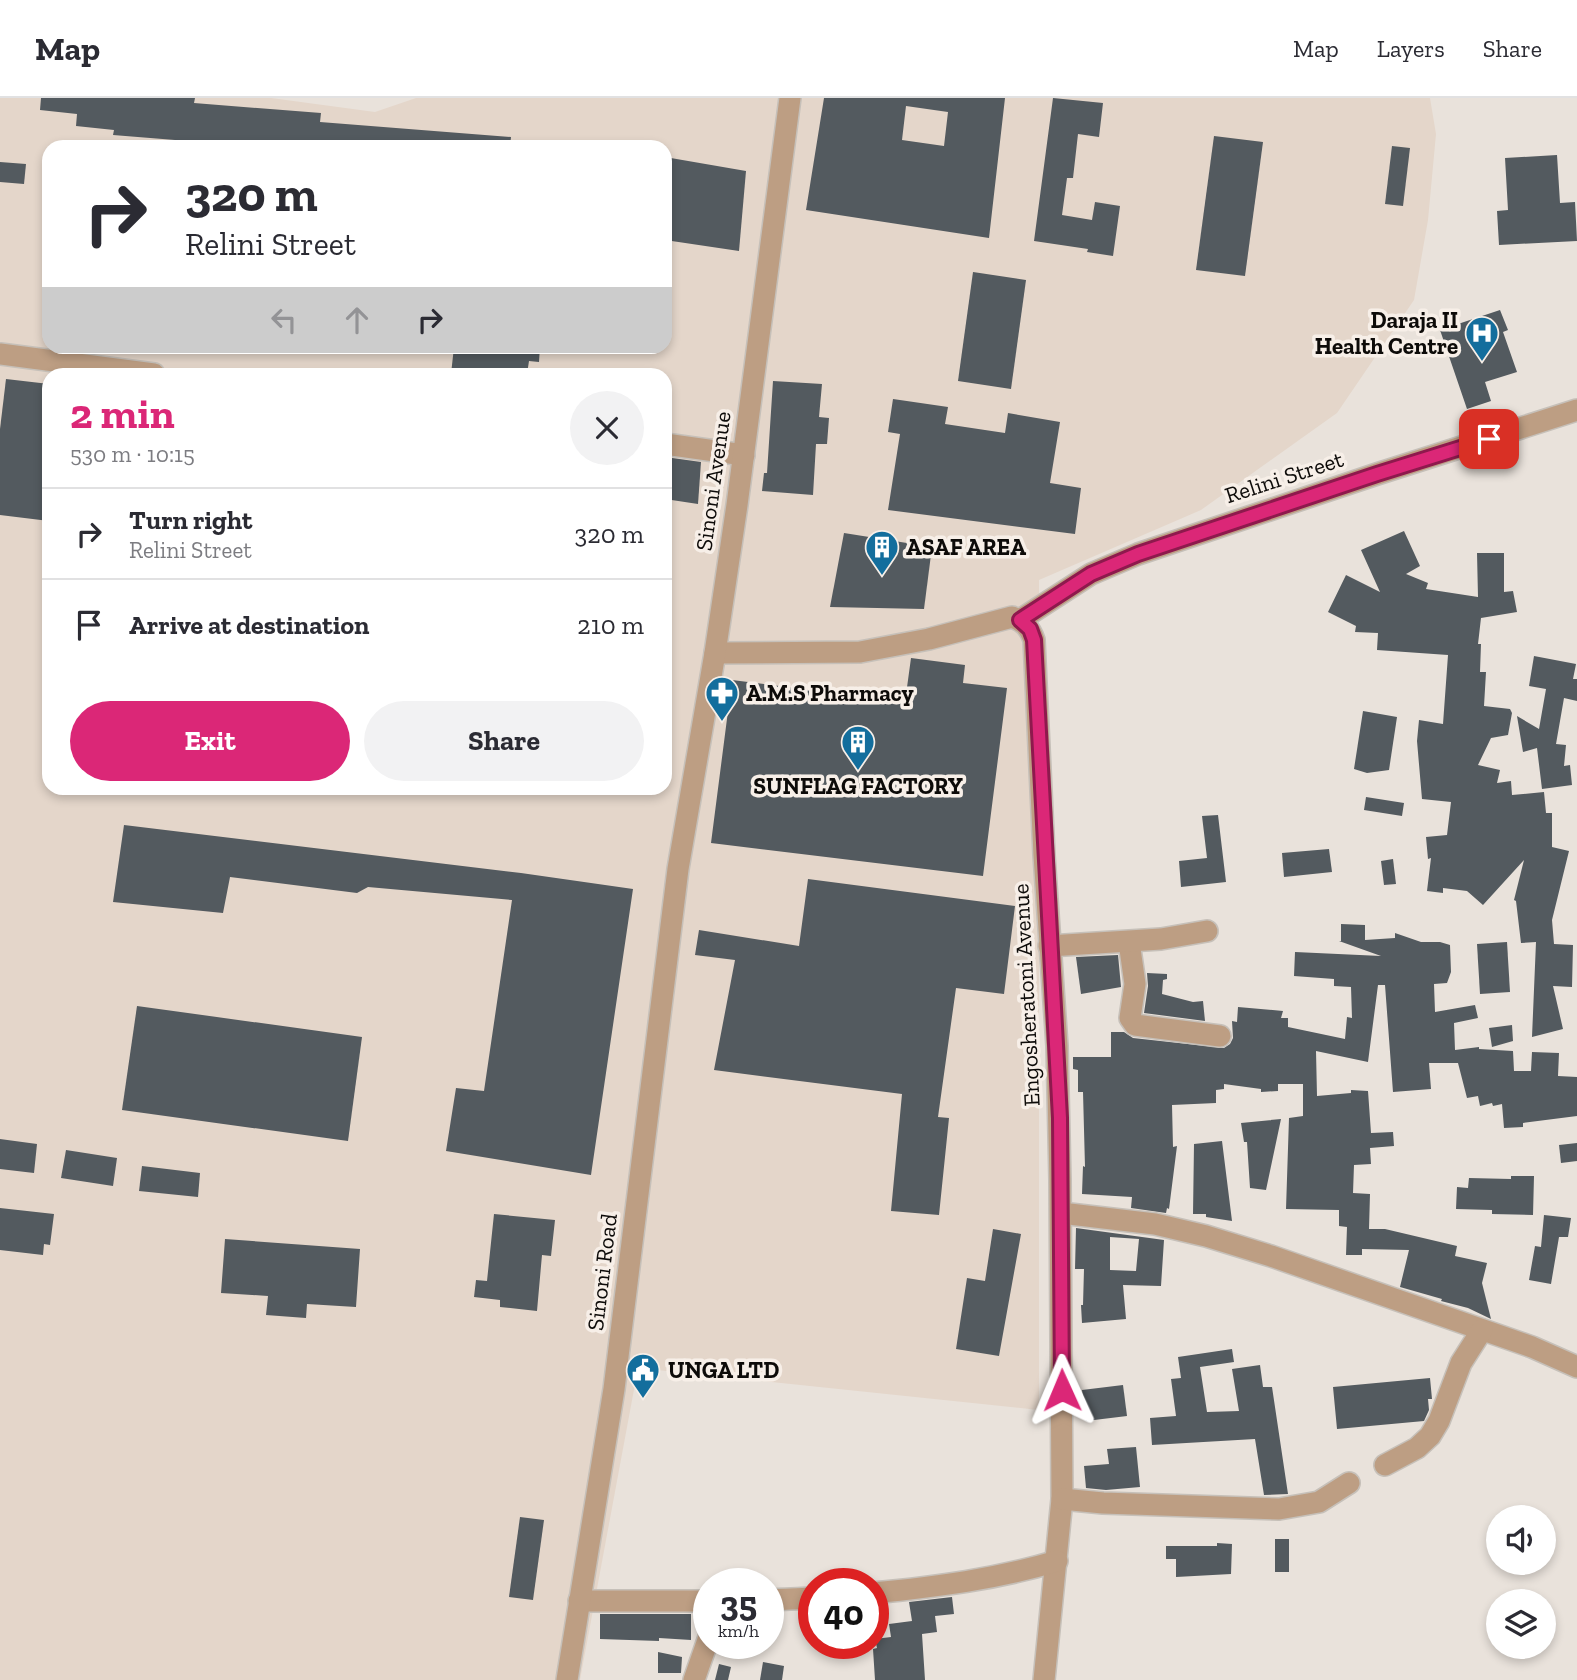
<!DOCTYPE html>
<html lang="en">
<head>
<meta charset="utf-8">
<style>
  :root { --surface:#fff; --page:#f2f2f3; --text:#2b2b33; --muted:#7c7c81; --line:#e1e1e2; --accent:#db2777 }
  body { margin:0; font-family:"Zilla Slab",serif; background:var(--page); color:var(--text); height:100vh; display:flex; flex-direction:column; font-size:26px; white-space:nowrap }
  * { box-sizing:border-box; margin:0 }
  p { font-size:23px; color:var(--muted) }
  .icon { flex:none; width:38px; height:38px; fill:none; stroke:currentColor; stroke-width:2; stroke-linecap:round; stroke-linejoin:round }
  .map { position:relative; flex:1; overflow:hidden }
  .panel { position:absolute; left:42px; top:270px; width:630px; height:427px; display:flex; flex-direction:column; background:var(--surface); border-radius:21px; box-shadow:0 4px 10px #0003 }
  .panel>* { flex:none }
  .guide { position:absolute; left:42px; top:42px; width:630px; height:214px; border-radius:21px; box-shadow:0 4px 10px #0003; background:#fff; color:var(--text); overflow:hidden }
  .buttons { position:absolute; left:1486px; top:1407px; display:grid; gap:14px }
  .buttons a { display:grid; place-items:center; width:70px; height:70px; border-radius:50%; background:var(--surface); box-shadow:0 4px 10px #0003; font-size:35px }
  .speed { position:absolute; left:693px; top:1470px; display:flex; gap:14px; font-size:35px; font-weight:700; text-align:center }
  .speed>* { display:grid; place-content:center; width:91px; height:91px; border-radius:50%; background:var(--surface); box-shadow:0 4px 10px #0003; line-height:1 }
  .speed small { font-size:18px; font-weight:400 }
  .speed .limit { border:10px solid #d22; background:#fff; color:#111 }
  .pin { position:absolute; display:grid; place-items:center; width:60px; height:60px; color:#fff; margin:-30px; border-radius:14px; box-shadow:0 4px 10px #0006 }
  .me { position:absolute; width:77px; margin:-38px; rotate:359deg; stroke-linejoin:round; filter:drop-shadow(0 0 5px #0008) }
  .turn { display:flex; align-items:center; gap:24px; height:147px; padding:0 28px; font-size:32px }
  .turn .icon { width:91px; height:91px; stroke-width:2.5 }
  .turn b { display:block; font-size:49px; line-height:60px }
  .lanes { display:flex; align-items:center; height:66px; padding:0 28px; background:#0003; justify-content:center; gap:35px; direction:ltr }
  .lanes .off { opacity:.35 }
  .round { display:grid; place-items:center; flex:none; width:74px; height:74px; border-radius:37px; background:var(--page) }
  .summary { display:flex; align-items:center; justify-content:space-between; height:119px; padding:0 28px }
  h1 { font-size:42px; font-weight:700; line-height:52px; color:var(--accent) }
  .primary-button { display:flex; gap:14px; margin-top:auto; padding:14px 28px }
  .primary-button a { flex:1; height:80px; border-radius:42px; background:var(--accent); color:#fff; font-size:28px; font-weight:700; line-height:80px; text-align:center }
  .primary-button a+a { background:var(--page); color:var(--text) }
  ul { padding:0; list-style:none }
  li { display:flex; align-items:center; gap:21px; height:91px; padding:0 28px; border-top:2px solid var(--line) }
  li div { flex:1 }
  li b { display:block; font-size:26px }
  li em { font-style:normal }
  header { display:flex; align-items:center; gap:42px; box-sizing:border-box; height:98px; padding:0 35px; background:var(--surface); border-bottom:2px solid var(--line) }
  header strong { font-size:33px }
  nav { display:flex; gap:38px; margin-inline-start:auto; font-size:24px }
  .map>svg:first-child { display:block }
  .built { fill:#e4d6ca; fill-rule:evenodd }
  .building { fill:#535a5f; fill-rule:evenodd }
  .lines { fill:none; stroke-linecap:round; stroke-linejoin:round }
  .minor-casing { stroke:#c6c0b9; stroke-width:24 }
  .minor { stroke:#bd9e83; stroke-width:21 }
  .route-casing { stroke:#8e194d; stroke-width:18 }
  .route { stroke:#db2777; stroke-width:12 }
  .labels { text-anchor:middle; stroke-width:7; stroke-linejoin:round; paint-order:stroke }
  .poi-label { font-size:23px; font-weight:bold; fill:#0d0b09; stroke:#f7efe8; text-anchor:start }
  .street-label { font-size:23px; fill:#0d0b09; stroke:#f7efe8 }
</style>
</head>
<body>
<header>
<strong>Map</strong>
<nav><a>Map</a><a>Layers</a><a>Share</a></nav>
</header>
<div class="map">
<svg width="1577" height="1582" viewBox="0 0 1577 1582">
  <rect width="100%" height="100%" fill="#e9e2db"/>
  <path class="built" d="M0,0H271L375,14L416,0H1430L1436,36L1428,122L1414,202L1337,315L1201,412L1039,482V1312L638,1270L580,1582H0ZM49,49H665V248H49ZM49,276H665V690H49Z"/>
  <g class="building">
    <path d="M41,0H195L194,5L321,15L320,24L511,39L510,49H237V47L113,37L114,32L76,28L77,16L40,12Z"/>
    <path d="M824,0H1005L989,140L806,112ZM906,8L948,14L944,48L902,42Z"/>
    <path d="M1053,0L1103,5L1099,39L1078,36L1073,80H1067L1062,117L1092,122L1095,104L1120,108L1113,158L1087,154L1088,151L1034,143Z"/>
    <path d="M1214,38L1263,44L1245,178L1196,172Z"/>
    <path d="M1392,48L1410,50L1403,108L1385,106Z"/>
    <path d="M1557,57L1560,105L1575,104L1577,143L1499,147L1497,113L1508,112L1505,60Z"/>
    <path d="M665,59L746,73L739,153L665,142Z"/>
    <path d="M0,64L26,66L24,86L0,84Z"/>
    <path d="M973,174L1026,182L1011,291L958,283Z"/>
    <path d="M1500,212L1508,232L1503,234L1517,274L1485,284L1491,303L1467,311L1440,232Z"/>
    <path d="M490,248H540L539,264L529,263L527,276H451L454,249L490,252Z"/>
    <path d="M6,281L49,286V423L0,417V331Z"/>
    <path d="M773,283L822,286L819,319L829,320L827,346H816L813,397L762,393L764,375H767Z"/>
    <path d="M893,301L948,309L945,326L1005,335L1008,315L1060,324L1050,385L1081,390L1075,436L888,412L900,336L888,334Z"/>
    <path d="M665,359L701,364L698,406L665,401Z"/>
    <path d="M1404,433L1420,468L1406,476L1428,485L1426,491L1478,499L1477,455H1504V494L1513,493L1517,514L1481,520L1478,546H1481L1480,574H1486L1484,608L1510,611L1512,615L1508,637L1491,640L1478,667L1500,672L1497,685L1511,683L1512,697L1544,694L1546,715H1552V749L1569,753L1552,822L1554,846L1573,847L1572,889L1553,888L1563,931L1532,939L1536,844L1521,845L1516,803L1514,802L1524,762L1483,807L1467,793L1443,790V795L1427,793L1431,760L1428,761L1426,739L1447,737L1451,704L1422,701L1417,643L1419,622L1443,626L1448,557L1377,552L1378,535L1355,534L1356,528L1328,514L1346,477L1380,494L1361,452Z"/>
    <path d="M844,435L932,449L924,511L830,509Z"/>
    <path d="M1534,558L1576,566L1573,581H1577V603L1564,600L1556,646L1566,647L1564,668L1570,667L1572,687L1542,691L1537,650L1523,654L1517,618L1539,631L1546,591L1529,588Z"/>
    <path d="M911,560L965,567L963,585L1007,590L983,778L711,745L732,582L905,604Z"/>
    <path d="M1363,613L1397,619L1389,672L1367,675L1354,671Z"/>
    <path d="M1366,699L1404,705L1402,718L1364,712Z"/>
    <path d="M1218,717L1226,784L1181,789L1179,763L1207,760L1202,718Z"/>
    <path d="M124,727L521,775L633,791L591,1077L446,1053L456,990L484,993L512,802L368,789L357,795L230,779L223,815L113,804Z"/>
    <path d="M1329,751L1332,774L1284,779L1282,755Z"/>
    <path d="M1393,761L1396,786L1384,787L1381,763Z"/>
    <path d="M808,781L1015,808L1004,896L956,890L938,1019L949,1020L939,1117L891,1113L902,996L714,972L735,862L695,857L699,832L799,848Z"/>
    <path d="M1341,826L1365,827V842L1395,840V835L1421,844H1440L1450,847L1451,874L1447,885L1434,886L1435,914L1475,907L1478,920L1454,925L1455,952L1479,949V951L1513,953L1514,973H1531L1532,954L1559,955L1558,978L1577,979V1018L1523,1025V1029L1504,1030L1502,1006L1493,1008L1492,1005L1480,1008L1478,998L1467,1000L1458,965H1429L1431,991L1393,994L1385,887H1378L1368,964L1316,953L1317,998L1351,995V992L1368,993L1371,1035L1393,1034L1394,1048L1370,1050L1371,1066L1354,1067L1353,1095L1370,1096L1369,1131H1385L1457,1148L1455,1158L1487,1165L1482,1185L1491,1221L1468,1210L1441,1203L1442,1201L1400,1189L1409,1152L1362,1151V1157H1346L1347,1129L1339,1128V1112L1286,1111L1289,1020L1303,1018V986H1278V993L1261,994V991L1224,986V991L1216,992V1005L1172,1007L1173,1049L1177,1048L1169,1111L1167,1110L1166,1115L1131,1110L1132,1099L1082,1096L1083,1068L1085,1069L1083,994H1078V972L1073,971V959H1111V934H1124L1133,940L1224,950L1230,946L1233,940L1232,923L1237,924L1238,909L1283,913L1281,920H1288V929L1345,941L1347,919L1352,920L1351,889L1334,888V881L1294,878L1295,854L1381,858L1339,843H1341Z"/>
    <path d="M1507,844L1510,894L1480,896L1477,846Z"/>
    <path d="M1118,857L1121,889L1081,896L1076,859Z"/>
    <path d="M1147,875L1167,876V881L1163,882L1162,896L1193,904L1203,903L1205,923L1144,915L1148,888Z"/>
    <path d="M137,908L362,939L348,1043L122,1012Z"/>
    <path d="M1512,927L1513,943L1492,949L1489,930Z"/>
    <path d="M1281,1021L1266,1092L1250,1090L1247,1044H1244L1241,1025Z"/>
    <path d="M0,1041L37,1046L34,1075L0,1071Z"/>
    <path d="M1222,1043L1232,1123L1206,1119V1116H1193L1194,1046Z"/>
    <path d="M1577,1045V1063L1561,1065L1559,1047Z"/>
    <path d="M66,1052L117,1060L113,1088L61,1080Z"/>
    <path d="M142,1068L200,1075L198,1099L139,1093Z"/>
    <path d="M1511,1078H1534L1533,1117L1492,1116V1112L1456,1111L1457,1089L1468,1090L1469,1080L1511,1081Z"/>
    <path d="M0,1110L54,1116L50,1147L44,1146L43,1157L0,1152Z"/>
    <path d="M494,1116L555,1122L551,1158L542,1157L537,1213L500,1209V1202L474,1199L476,1182L487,1183Z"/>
    <path d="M1544,1117L1571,1120L1568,1139H1559L1551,1186L1529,1182L1535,1148L1541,1149Z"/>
    <path d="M1076,1130L1164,1142L1161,1188L1123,1187L1126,1221L1082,1225L1081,1207H1083L1084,1171H1075ZM1110,1139L1139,1141L1136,1173L1110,1172Z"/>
    <path d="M993,1131L1021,1136L999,1258L956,1251L967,1180L985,1183Z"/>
    <path d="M225,1141L360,1151L356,1209L307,1206L306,1220L266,1217L268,1198L221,1195Z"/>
    <path d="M1232,1251L1234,1264L1200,1269L1207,1314L1239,1313L1232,1271L1260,1267L1263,1289H1272L1288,1396L1264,1397L1255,1341L1152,1347L1150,1320L1176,1318L1171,1281L1181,1280L1178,1259Z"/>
    <path d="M1430,1280L1432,1301H1428L1429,1312L1424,1323L1337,1331L1333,1289Z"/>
    <path d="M1123,1287L1127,1318L1086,1323L1082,1292Z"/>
    <path d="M1136,1349L1140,1389L1106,1392L1086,1390L1084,1368L1109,1366L1107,1351Z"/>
    <path d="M520,1419L544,1422L533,1502L509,1499Z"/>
    <rect x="1275" y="1441" width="14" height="33"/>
    <path d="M1217,1445L1232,1446L1231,1476L1176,1479V1461H1166V1448H1217Z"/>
    <path d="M952,1499L954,1516L935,1518L937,1534L922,1536L925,1582H875L873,1551L877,1550L875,1541L891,1539L889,1526L912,1523L909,1504Z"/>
    <path d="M600,1516H691V1542L659,1540V1543L600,1541Z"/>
    <path d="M658,1554L682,1559L681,1575H658Z"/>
    <path d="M763,1564L784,1568L782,1582H760Z"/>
    <path d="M719,1566L731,1569L728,1582H715Z"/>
  </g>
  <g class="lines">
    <defs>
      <g id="minor">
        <path d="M0,256L154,276"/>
        <path d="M665,346L744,357"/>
        <path d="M1020,522L1091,476L1138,456L1377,376L1577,312"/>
        <path d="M715,555L860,554L929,541L1012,519C1024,523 1030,530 1034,542L1044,757L1057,948L1060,1083L1062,1401L1044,1582"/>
        <path d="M1129,844L1135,886L1130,920L1135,927L1220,938"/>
        <path d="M1049,848L1161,841L1207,833"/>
        <path d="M1061,1115L1155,1126L1206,1138L1271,1158L1532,1249L1577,1269"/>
        <path d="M1385,1367L1417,1350L1430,1338L1439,1323L1461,1265L1482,1232"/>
        <path d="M1062,1401L1103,1405L1279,1411L1319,1404L1349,1385"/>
        <path d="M873,1495C936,1489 997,1481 1057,1463"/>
        <path d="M768,1502L814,1500"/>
        <path d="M579,1503H709"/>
        <path d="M567,1582L614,1291L678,771L715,555L737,407L790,0"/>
        <path d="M694,1582L709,1539"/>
      </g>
    </defs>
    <use href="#minor" class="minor-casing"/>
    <use href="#minor" class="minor"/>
  </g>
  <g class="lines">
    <defs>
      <path id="route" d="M1062,1292L1060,1020L1034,542L1030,531L1020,522L1091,476L1138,456L1377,376L1489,341"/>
    </defs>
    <use href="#route" class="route-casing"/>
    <use href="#route" class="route"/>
  </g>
  <defs>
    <symbol id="hospital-pin" viewBox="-11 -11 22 30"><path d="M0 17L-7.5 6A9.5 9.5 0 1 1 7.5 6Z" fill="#136e9d" stroke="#f7efe8"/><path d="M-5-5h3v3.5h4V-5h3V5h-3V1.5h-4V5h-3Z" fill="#fff"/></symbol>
    <symbol id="building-pin" viewBox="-11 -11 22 30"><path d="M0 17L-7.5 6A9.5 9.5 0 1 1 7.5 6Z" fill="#136e9d" stroke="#f7efe8"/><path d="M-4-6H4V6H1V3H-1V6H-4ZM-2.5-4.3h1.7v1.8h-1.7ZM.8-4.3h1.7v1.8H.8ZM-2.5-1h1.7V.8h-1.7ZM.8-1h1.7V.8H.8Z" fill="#fff"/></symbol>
    <symbol id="pharmacy-pin" viewBox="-11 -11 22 30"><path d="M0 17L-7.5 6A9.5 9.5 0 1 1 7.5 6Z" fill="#136e9d" stroke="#f7efe8"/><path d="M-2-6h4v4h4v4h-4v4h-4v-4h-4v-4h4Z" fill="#fff"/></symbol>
    <symbol id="civic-pin" viewBox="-11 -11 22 30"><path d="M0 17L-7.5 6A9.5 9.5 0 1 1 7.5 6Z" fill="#136e9d" stroke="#f7efe8"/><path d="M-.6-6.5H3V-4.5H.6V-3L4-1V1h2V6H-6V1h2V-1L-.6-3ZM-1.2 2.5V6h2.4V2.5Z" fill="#fff"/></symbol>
  </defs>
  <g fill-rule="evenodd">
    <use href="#hospital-pin" x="1463" y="216" width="38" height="52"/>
    <use href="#building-pin" x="863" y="430" width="38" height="52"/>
    <use href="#pharmacy-pin" x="703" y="576" width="38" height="52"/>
    <use href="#building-pin" x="839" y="625" width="38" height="52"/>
    <use href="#civic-pin" x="624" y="1253" width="38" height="52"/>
  </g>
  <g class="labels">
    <g class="poi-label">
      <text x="1458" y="230" text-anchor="end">Daraja II<tspan x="1458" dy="26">Health Centre</tspan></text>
      <text x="906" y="457">ASAF AREA</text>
      <text x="746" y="603">A.M.S Pharmacy</text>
      <text x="858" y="696" text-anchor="middle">SUNFLAG FACTORY</text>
      <text x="668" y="1280">UNGA LTD</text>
    </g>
    <g class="street-label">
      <text transform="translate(1284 379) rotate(-18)" y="8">Relini Street</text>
      <text transform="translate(713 383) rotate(-82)" y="8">Sinoni Avenue</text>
      <text transform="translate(1026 897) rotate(-93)" y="8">Engosheratoni Avenue</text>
      <text transform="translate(602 1174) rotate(-83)" y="8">Sinoni Road</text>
    </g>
  </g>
</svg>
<div class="buttons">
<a><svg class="icon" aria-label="sound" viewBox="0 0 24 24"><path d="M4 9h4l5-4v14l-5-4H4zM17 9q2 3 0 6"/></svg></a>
<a><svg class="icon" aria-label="layers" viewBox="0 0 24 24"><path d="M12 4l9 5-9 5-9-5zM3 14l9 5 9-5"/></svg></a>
</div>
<div class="speed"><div>35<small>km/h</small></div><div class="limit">40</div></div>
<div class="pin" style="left:1489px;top:341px;background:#d93025"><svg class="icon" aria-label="arrive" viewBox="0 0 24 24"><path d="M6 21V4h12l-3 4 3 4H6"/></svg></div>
<svg class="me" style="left:1062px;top:1292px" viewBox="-20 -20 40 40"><path d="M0-17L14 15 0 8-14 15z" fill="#db2777" stroke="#fff" stroke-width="4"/></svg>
<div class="guide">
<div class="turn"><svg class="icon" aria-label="right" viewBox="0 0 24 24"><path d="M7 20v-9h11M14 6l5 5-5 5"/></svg><div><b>320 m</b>Relini Street</div></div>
<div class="lanes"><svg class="icon off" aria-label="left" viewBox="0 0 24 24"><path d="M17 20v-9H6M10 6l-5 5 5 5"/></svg><svg class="icon off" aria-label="ahead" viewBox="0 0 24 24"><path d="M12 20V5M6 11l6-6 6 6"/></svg><svg class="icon" aria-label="right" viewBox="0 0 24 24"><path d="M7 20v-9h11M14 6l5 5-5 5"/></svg></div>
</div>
<section class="panel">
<div class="summary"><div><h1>2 min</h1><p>530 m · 10:15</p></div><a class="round"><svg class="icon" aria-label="close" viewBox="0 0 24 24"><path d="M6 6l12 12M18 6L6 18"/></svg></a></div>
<ul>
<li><svg class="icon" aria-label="right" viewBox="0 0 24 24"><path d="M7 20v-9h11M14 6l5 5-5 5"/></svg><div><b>Turn right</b><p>Relini Street</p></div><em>320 m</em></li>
<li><svg class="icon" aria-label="arrive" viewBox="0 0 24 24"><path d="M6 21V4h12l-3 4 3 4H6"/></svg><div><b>Arrive at destination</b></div><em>210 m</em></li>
</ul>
<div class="primary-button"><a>Exit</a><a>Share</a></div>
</section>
</div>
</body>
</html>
